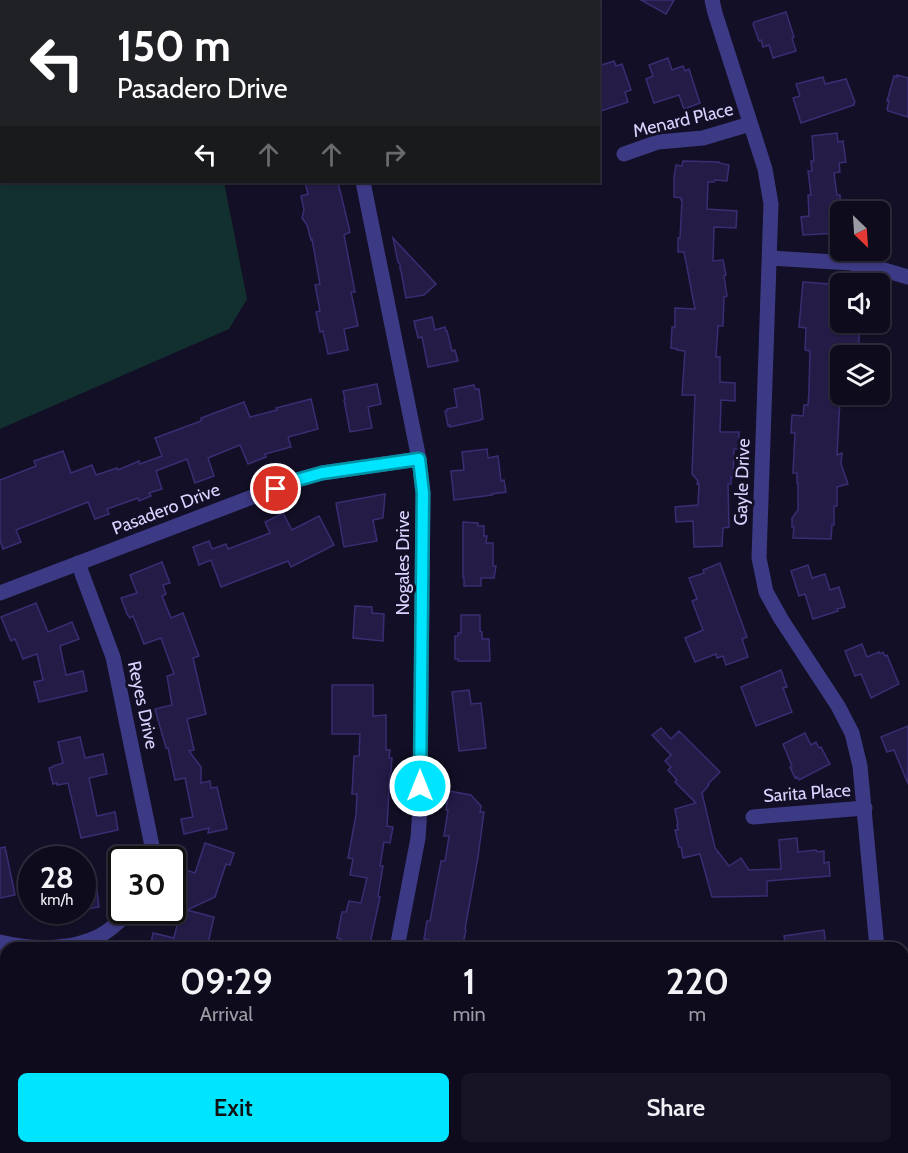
<!DOCTYPE html>
<html lang="en">
<head>
<meta charset="utf-8">
<style>
  :root { --surface:#0e0b1c; --page:#171425; --text:#f1f3f6; --muted:#9b9ba3; --line:#2e2b3b; --accent:#00e5ff }
  body { margin:0; font-family:Cabin,sans-serif; background:var(--page); color:var(--text); height:100vh; display:flex; flex-direction:column; font-size:22px; white-space:nowrap }
  * { box-sizing:border-box; margin:0 }
  p { font-size:20px; color:var(--muted) }
  .icon { flex:none; width:33px; height:33px; fill:none; stroke:currentColor; stroke-width:2; stroke-linecap:round; stroke-linejoin:round }
  .map { position:relative; flex:1; overflow:hidden }
  .panel { position:absolute; left:0px; top:942px; width:909px; height:212px; display:flex; flex-direction:column; background:var(--surface); border-radius:18px 18px 0 0; box-shadow:0 2px 4px #0004,0 0 0 2px var(--line) }
  .panel>* { flex:none }
  .hud { position:absolute; left:0px; top:0px; width:600px; height:183px; box-shadow:0 2px 4px #0004,0 0 0 2px var(--line); background:#202124; color:#fff; overflow:hidden }
  .needle { width:39px; rotate:155deg }
  .fabs { position:absolute; left:830px; top:201px; display:grid; gap:12px }
  .fabs a { display:grid; place-items:center; width:60px; height:60px; border-radius:9px; background:var(--surface); box-shadow:0 2px 4px #0004,0 0 0 2px var(--line); font-size:30px }
  .speed { position:absolute; left:18px; top:846px; display:flex; gap:12px; font-size:30px; font-weight:700; text-align:center }
  .speed>* { display:grid; place-content:center; width:78px; height:78px; border-radius:50%; background:var(--surface); box-shadow:0 2px 4px #0004,0 0 0 2px var(--line); line-height:1 }
  .speed small { font-size:15px; font-weight:400 }
  .speed .limit { border:3px solid #111; border-radius:9px; background:#fff; color:#111 }
  .pin { position:absolute; display:grid; place-items:center; width:51px; height:51px; color:#fff; margin:-26px; border:3px solid #fff; border-radius:50%; box-shadow:0 2px 6px #0007 }
  .me { position:absolute; width:66px; margin:-33px; rotate:0deg; stroke-linejoin:round; filter:drop-shadow(0 0 4px #0008) }
  .turn { display:flex; align-items:center; gap:21px; height:126px; padding:0 18px; font-size:27px }
  .turn .icon { width:78px; height:78px; stroke-width:2.5 }
  .turn b { display:block; font-size:42px; line-height:51px }
  .lanes { display:flex; align-items:center; height:57px; padding:0 18px; background:#0003; justify-content:center; gap:30px; direction:ltr }
  .lanes .off { opacity:.35 }
  .eta { display:flex; justify-content:space-evenly; align-items:center; height:102px; text-align:center }
  .eta b { font-size:36px; font-weight:600; line-height:42px }
  .cta { display:flex; gap:12px; margin-top:auto; padding:12px 18px }
  .cta a { flex:1; height:69px; border-radius:9px; background:var(--accent); color:#111; font-size:24px; font-weight:600; line-height:69px; text-align:center }
  .cta a+a { background:var(--page); color:var(--text) }
  .map>svg:first-child { display:block }
  .green { fill:#12302f }
  .building { fill:#241b47; stroke:#3b2d73; stroke-width:1.5 }
  .lines { fill:none; stroke-linecap:round; stroke-linejoin:round }
  .street { stroke:#3d3a85; stroke-width:15 }
  .route-casing { stroke:#0095a6; stroke-width:15 }
  .route { stroke:#00e5ff; stroke-width:10 }
  .labels { text-anchor:middle; stroke-width:6; stroke-linejoin:round; paint-order:stroke }
  .street-label { font-size:18px; fill:#d9d4ff; stroke:#130f26 }
</style>
</head>
<body>
<div class="map">
<svg width="908" height="1153" viewBox="0 0 908 1153">
  <rect width="100%" height="100%" fill="#130f26"/>
  <path class="green" d="M0,0H49V2H2V182H224L247,299L229,329L0,429Z"/>
  <g class="building">
    <path d="M641,0H674L666,14Z"/>
    <path d="M786,12L794,37L792,38L796,51L773,58L769,45L763,47L761,40L759,41L753,24L754,22Z"/>
    <path d="M668,58L672,70L683,66L685,71L689,69L700,103L684,109L679,95L654,103L646,79L653,76L649,65Z"/>
    <path d="M614,61L616,66L622,64L631,90L625,92L628,102L598,112V66Z"/>
    <path d="M897,75L908,78V117L888,111V110L887,109L889,101H887L894,76L897,77Z"/>
    <path d="M823,77L825,84L846,79L855,102L854,103V105L801,123L793,98L800,96L796,84Z"/>
    <path d="M837,133L838,142L843,141L846,162L839,163L840,172L834,173L837,195H840L841,208H835L837,233L803,235L801,217L809,216L808,195H811L808,171H812L811,161H814L812,136Z"/>
    <path d="M683,161L719,162V163L729,165L727,181L715,180L714,182H708L707,209L737,211L736,228L714,227L713,261L723,260L726,275L724,276L727,296L724,297L723,326H718L716,357H720V382L735,383V401L721,400L720,432H739V449H734L733,478L731,477V484H728L729,527L723,528L722,546L694,547L693,521L676,522L675,507L698,505L699,484H697L698,481L692,474L695,395H682L685,351L677,350V349L671,348L672,327H675V308L695,309L684,252H678V238H680L682,200H681V198L674,197V177L676,165L682,166Z"/>
    <path d="M305,182H338L350,232L344,235L355,292H351L358,326L344,329L348,350L328,354L323,331L320,332L316,312L320,311L315,285L320,284L312,239L311,240L307,225L302,218L304,210L301,196L308,194Z"/>
    <path d="M393,238L436,284L424,295L406,298L401,271L400,269V264L398,262Z"/>
    <path d="M803,282L830,284V290L840,291V322H860L858,356H840V377H833L832,400H840L837,455L842,453L841,464L848,484L837,487V506H834V525H832L831,539L793,538L794,527H792V518L798,510V483H797V473H793L795,433H791L792,415L803,416L804,405H808L809,390L810,351L805,350L806,328L799,327Z"/>
    <path d="M432,317L435,330L445,327L446,331H447L452,351L455,350L458,361L428,367L422,337L418,338L414,321Z"/>
    <path d="M377,384L381,404L368,407L372,428L350,432L344,400L345,399L343,391Z"/>
    <path d="M474,385L475,389H479L483,419H481V420L450,427V425L448,426L445,411H447V409L457,407L454,389Z"/>
    <path d="M311,399L318,429L288,437L291,447L265,454L266,457L248,464L240,445L208,458L214,476L195,483L187,459L156,471L162,489L149,493L151,496L139,501L138,498L107,509L109,514L95,519L88,502L16,530L21,542L3,549L0,540V480L36,466L34,461L63,451L71,473L92,465L96,475L117,468L118,470L139,461L140,464L162,456L155,438L201,421V418L244,402L250,417L277,410L276,408Z"/>
    <path d="M487,449L488,458L498,456L501,481L504,480L506,492L492,494V495L454,500L451,471L464,470L462,452Z"/>
    <path d="M385,494L383,518L373,520L377,541L344,547L336,503Z"/>
    <path d="M283,513L292,530L319,516L334,545L291,567L288,561L221,587L211,560L199,565L193,547L209,541L212,549L226,544L228,549L270,533L265,522Z"/>
    <path d="M463,522L478,523V526H484V536H487L486,543H493V566H496L494,578H481V586H464V578H463Z"/>
    <path d="M162,562L170,583L163,585L166,594L162,596L171,618L183,613L199,656L193,658L206,714L187,719L194,750L189,751L201,767V783L210,781L211,788L217,787L227,829L208,833L209,828L184,834L181,819L193,817L185,778L175,780L168,748H166L155,709L172,705L167,676L174,674L161,638L144,644L133,616L130,618L127,614L121,598L137,593L130,575Z"/>
    <path d="M720,563L747,637L742,639L748,657L726,665L723,656L717,658L716,654L695,662L685,638L703,630L692,601L697,599L689,578L704,573L703,570Z"/>
    <path d="M808,565L812,578L825,574L830,590L839,587L845,607L837,609L838,611L813,619L805,594L799,596L791,571Z"/>
    <path d="M36,603L48,632L72,622L79,639L60,646L66,675L83,671L87,691L39,702L34,682L43,680L37,654L23,659L15,639L11,641L1,617Z"/>
    <path d="M355,606L372,607V613L384,614L383,641L353,638Z"/>
    <path d="M461,615H480V631L482,632V639H489L490,661H458V659H455V636H458V633H461Z"/>
    <path d="M862,644L867,657L879,652L880,654L883,652L885,656L887,655L899,684L871,698L861,674L855,676L845,651Z"/>
    <path d="M781,670L787,687L783,688L792,712L756,726L741,687Z"/>
    <path d="M332,685H373V716L386,715V750H390L389,758H392L391,772H390L387,826L393,827L390,843L384,842L380,866H383L378,896L380,897L369,948H339L341,939L337,938L342,912H346L349,901L361,903L367,878L350,875L353,859L348,858L356,815L357,794H352L354,756H359L360,734H332Z"/>
    <path d="M469,690L471,704L481,703L486,748L459,751L452,692Z"/>
    <path d="M908,726V784L894,750L887,752L881,737Z"/>
    <path d="M661,728L671,739L679,731L720,772L708,784L709,785L702,793L715,848L729,866L741,858L749,870L781,869L779,840L797,838L798,852L816,850L818,852L824,851V863L829,862L830,876L767,881V896L712,897L700,854L683,858L681,847H679L675,830H678L677,825H678L675,809L696,803L675,782L677,780L668,770L671,767L665,761L671,755L652,735Z"/>
    <path d="M805,733L811,745L816,742L819,748L821,747L830,764L799,780L797,777L795,778L790,767L792,766L783,744Z"/>
    <path d="M80,737L85,758L103,754L107,774L89,778L97,816L115,812L118,830L81,838L68,783L57,785V783L53,784L49,768L53,767V766L63,763L58,742Z"/>
    <path d="M449,791L471,795L481,806L480,812H484L478,857L465,929L466,930L462,948H431L432,941L424,939L427,921H430L441,861H445L449,836H444L448,810H446Z"/>
    <path d="M205,843L234,853L230,865L226,864L215,897L187,910L214,917L207,948H150L153,933L174,938L185,891L175,887L181,868L195,873Z"/>
    <path d="M5,847L15,895L0,898V848Z"/>
    <path d="M96,884L99,907L82,910V886Z"/>
    <path d="M824,930L826,948H786L784,936Z"/>
  </g>
  <g class="lines">
    <g class="street">
      <path d="M328,0V2"/>
      <path d="M712,0L715,13L765,169L771,204L759,558L766,592L781,619L838,706L852,733L860,766L877,948"/>
      <path d="M624,154L658,142L703,138L750,124"/>
      <path d="M363,182L419,459L423,493L420,809L418,838L397,948"/>
      <path d="M770,258L851,263L874,267L908,277"/>
      <path d="M78,563L113,657L152,846L151,860"/>
      <path d="M0,593L297,480L322,473L419,459"/>
      <path d="M753,817L865,808"/>
      <path d="M0,942C33,950 77,951 106,932C115,926 123,918 131,910"/>
      <path d="M903,1108L908,1130"/>
      <path d="M396,1148V1153"/>
    </g>
  </g>
  <g class="lines">
    <defs>
      <path id="route" d="M276,489L297,480L322,473L419,459L423,493L420,786"/>
    </defs>
    <use href="#route" class="route-casing"/>
    <use href="#route" class="route"/>
  </g>
  <g class="labels">
    <g class="street-label">
      <text transform="translate(683 120) rotate(-13)" y="6">Menard Place</text>
      <text transform="translate(742 482) rotate(-88)" y="6">Gayle Drive</text>
      <text transform="translate(166 509) rotate(-21)" y="6">Pasadero Drive</text>
      <text transform="translate(403 563) rotate(-90)" y="6">Nogales Drive</text>
      <text transform="translate(143 705) rotate(78)" y="6">Reyes Drive</text>
      <text transform="translate(807 793) rotate(-4)" y="6">Sarita Place</text>
    </g>
  </g>
</svg>
<div class="fabs">
<a><svg class="needle" viewBox="-14 -14 28 28"><path d="M0-13l5 13h-10z" fill="#e53935"/><path d="M0 13l5-13h-10z" fill="#9b9ba3"/></svg></a>
<a><svg class="icon" aria-label="sound" viewBox="0 0 24 24"><path d="M4 9h4l5-4v14l-5-4H4zM17 9q2 3 0 6"/></svg></a>
<a><svg class="icon" aria-label="layers" viewBox="0 0 24 24"><path d="M12 4l9 5-9 5-9-5zM3 14l9 5 9-5"/></svg></a>
</div>
<div class="speed"><div>28<small>km/h</small></div><div class="limit">30</div></div>
<div class="pin" style="left:276px;top:489px;background:#d93025"><svg class="icon" aria-label="arrive" viewBox="0 0 24 24"><path d="M6 21V4h12l-3 4 3 4H6"/></svg></div>
<svg class="me" style="left:420px;top:786px" viewBox="-20 -20 40 40"><circle r="17" fill="#00e5ff" stroke="#fff" stroke-width="3"/><path d="M0-11L8 9 0 5-8 9z" fill="#fff"/></svg>
<div class="hud">
<div class="turn"><svg class="icon" aria-label="left" viewBox="0 0 24 24"><path d="M17 20v-9H6M10 6l-5 5 5 5"/></svg><div><b>150 m</b>Pasadero Drive</div></div>
<div class="lanes"><svg class="icon" aria-label="left" viewBox="0 0 24 24"><path d="M17 20v-9H6M10 6l-5 5 5 5"/></svg><svg class="icon off" aria-label="ahead" viewBox="0 0 24 24"><path d="M12 20V5M6 11l6-6 6 6"/></svg><svg class="icon off" aria-label="ahead" viewBox="0 0 24 24"><path d="M12 20V5M6 11l6-6 6 6"/></svg><svg class="icon off" aria-label="right" viewBox="0 0 24 24"><path d="M7 20v-9h11M14 6l5 5-5 5"/></svg></div>
</div>
<section class="panel">
<div class="eta">
<div><b>09:29</b><p>Arrival</p></div>
<div><b>1</b><p>min</p></div>
<div><b>220</b><p>m</p></div>
</div>
<div class="cta"><a>Exit</a><a>Share</a></div>
</section>
</div>
</body>
</html>
